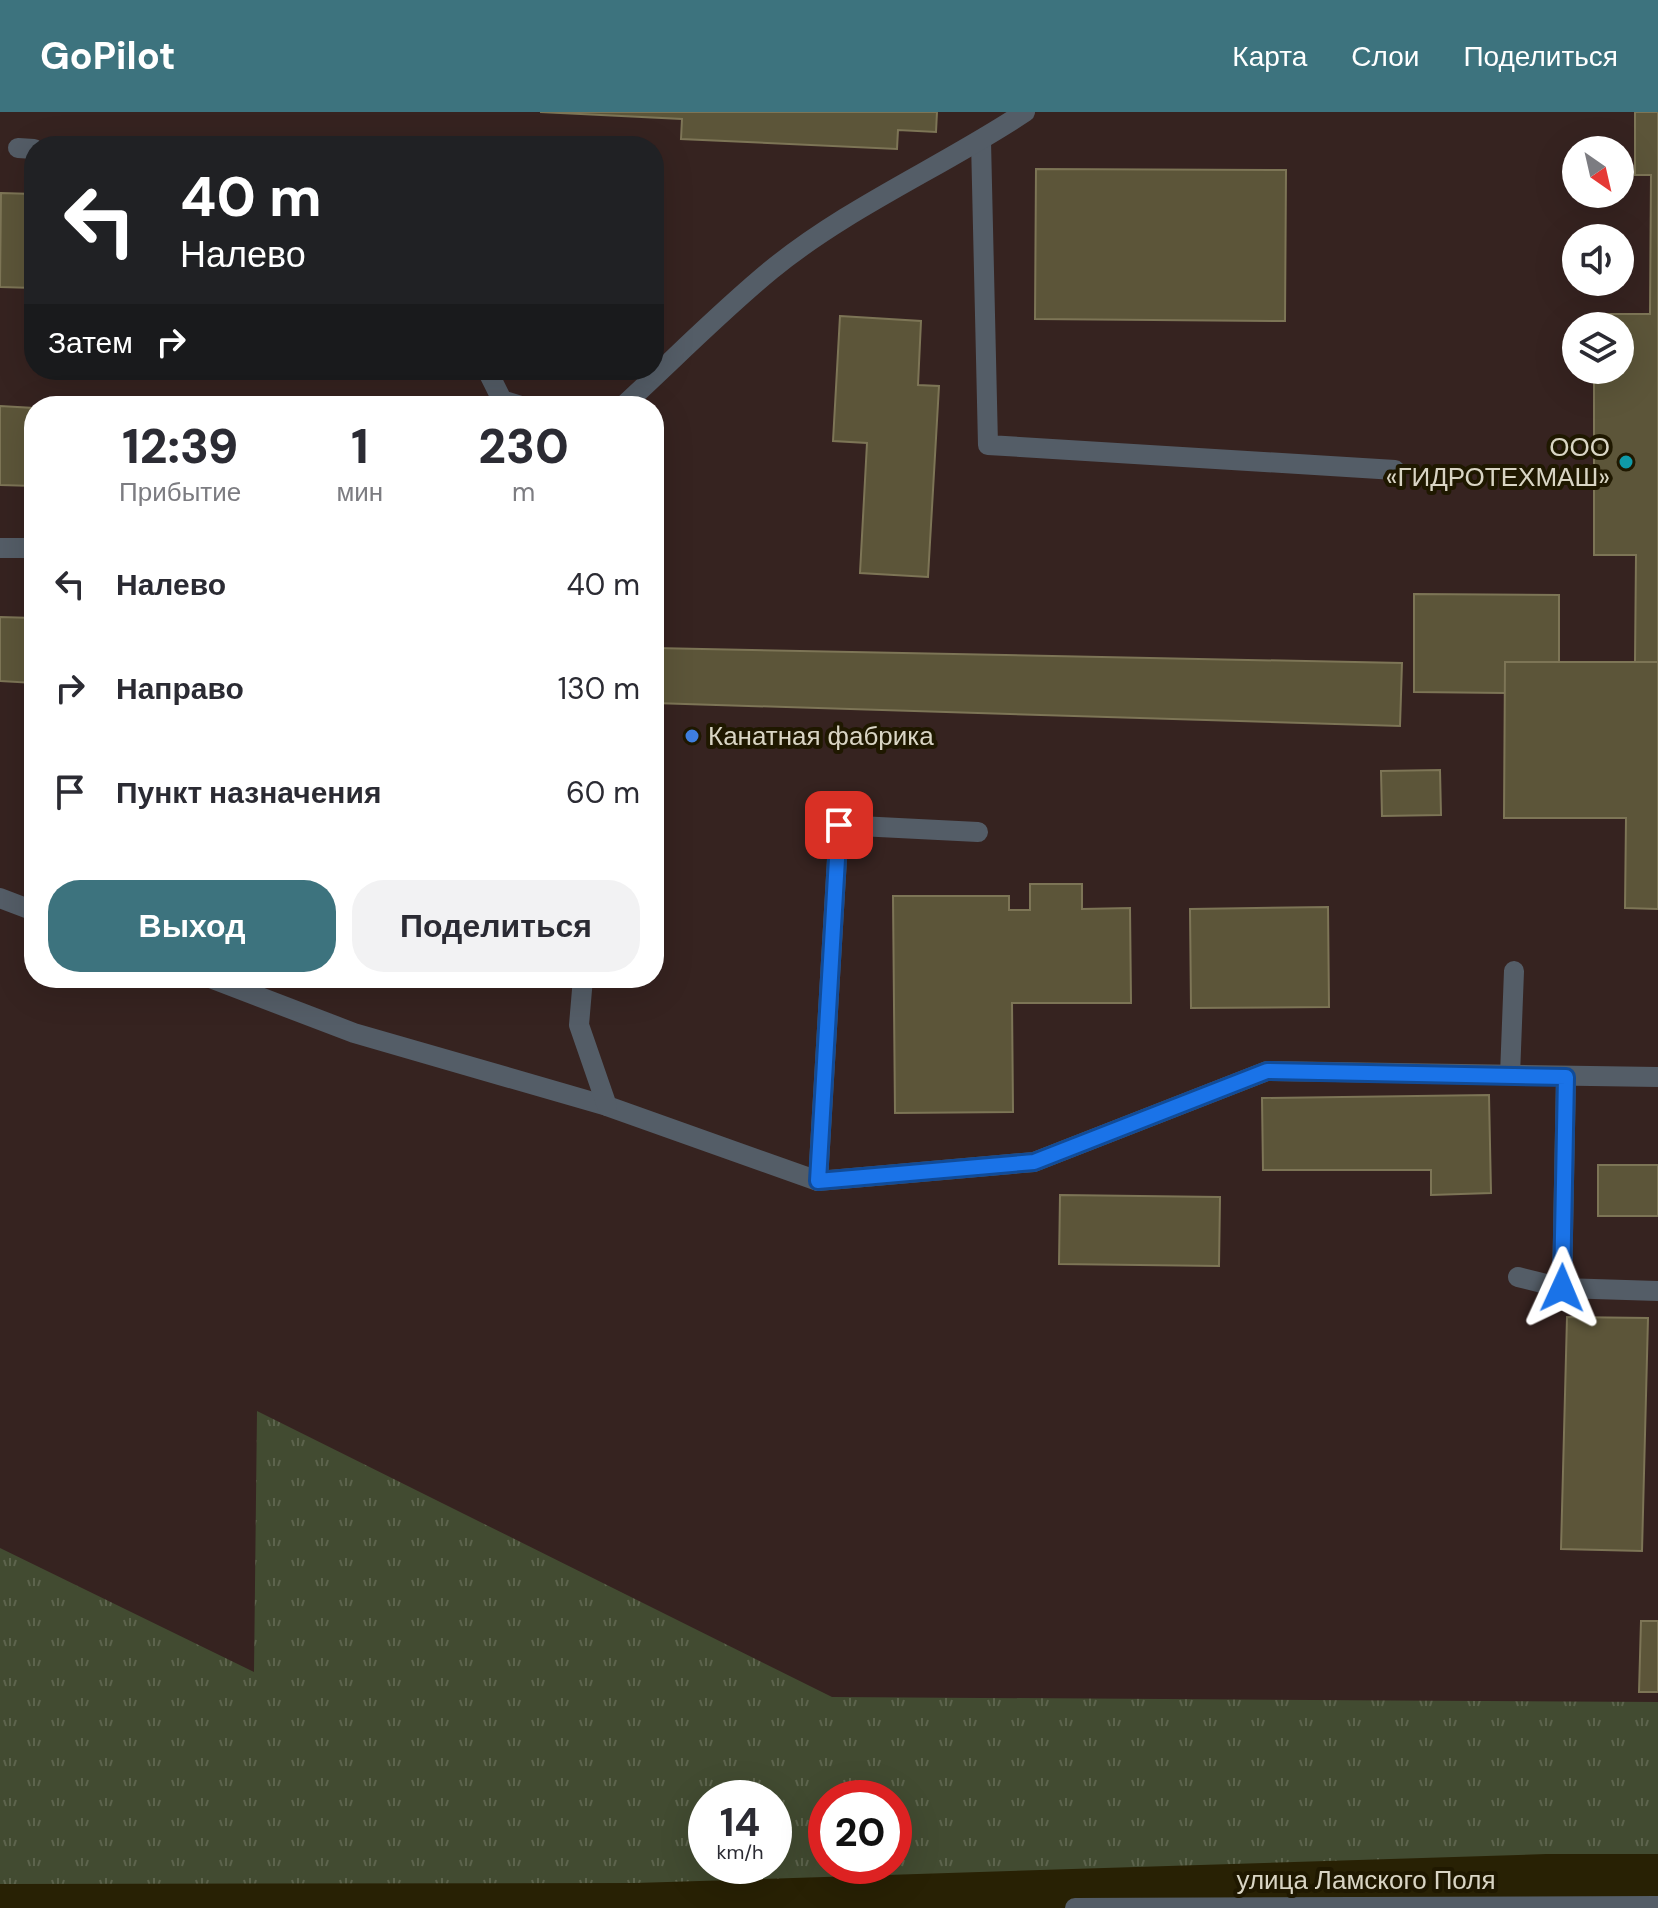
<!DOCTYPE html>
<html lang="ru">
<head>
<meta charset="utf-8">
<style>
  :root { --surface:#fff; --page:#f2f2f3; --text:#2b2b33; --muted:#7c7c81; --accent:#3d737e }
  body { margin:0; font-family:"DM Sans",sans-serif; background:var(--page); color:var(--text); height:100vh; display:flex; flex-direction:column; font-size:30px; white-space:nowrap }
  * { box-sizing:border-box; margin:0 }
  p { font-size:26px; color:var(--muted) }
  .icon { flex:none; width:44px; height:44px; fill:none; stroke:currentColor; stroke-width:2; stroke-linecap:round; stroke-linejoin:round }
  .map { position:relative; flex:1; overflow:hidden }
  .details { position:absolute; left:24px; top:284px; width:640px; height:592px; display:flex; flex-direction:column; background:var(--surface); border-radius:32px; box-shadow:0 8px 32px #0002 }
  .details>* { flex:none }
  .banner { position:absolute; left:24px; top:24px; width:640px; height:244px; border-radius:32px; box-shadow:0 8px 32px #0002; background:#202124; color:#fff; overflow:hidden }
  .needle { width:52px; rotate:146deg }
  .tools { position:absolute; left:1562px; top:24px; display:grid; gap:16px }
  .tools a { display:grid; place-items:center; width:72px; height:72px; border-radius:50%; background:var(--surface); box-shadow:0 8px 32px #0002; font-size:40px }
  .speed { position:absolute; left:688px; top:1668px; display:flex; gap:16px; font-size:40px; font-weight:700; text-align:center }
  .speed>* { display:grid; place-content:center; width:104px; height:104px; border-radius:50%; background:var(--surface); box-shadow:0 8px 32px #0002; line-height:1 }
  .speed small { font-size:20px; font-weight:400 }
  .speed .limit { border:12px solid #d22; background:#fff; color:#111 }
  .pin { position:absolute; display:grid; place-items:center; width:68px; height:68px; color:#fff; margin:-34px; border-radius:16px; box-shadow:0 4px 12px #0006 }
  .me { position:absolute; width:88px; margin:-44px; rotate:1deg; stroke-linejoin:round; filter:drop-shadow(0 0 6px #0008) }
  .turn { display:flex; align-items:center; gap:28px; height:168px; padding:0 24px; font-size:36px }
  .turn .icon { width:104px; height:104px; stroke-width:2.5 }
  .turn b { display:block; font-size:56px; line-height:68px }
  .then { display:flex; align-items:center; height:76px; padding:0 24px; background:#0003; gap:16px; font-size:30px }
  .eta { display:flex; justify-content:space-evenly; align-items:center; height:136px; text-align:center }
  .eta b { font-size:48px; font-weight:800; line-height:56px }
  .primary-button { display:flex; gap:16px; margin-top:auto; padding:16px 24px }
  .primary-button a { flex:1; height:92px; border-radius:32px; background:var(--accent); color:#fff; font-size:32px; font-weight:800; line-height:92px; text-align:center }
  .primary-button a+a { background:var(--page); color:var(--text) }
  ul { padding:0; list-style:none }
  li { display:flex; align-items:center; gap:24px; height:104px; padding:0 24px }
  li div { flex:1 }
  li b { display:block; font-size:30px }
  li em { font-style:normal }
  header { display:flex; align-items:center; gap:48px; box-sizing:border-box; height:112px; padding:0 40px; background:var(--accent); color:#fff }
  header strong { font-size:38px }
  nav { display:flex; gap:44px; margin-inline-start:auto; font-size:28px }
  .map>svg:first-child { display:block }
  .industrial { fill:#362320; fill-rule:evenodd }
  .grass { fill:url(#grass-tufts); fill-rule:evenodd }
  .building { fill:#5c5539; stroke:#7d7556; stroke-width:2 }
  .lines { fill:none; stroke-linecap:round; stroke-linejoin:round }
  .minor { stroke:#545d67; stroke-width:20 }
  .route-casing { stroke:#114b97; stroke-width:20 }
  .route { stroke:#1a73e8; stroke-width:14 }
  .culture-dot { fill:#0f9aa8; stroke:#1f1800; stroke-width:3 }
  .shop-dot { fill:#3f7fe0; stroke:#1f1800; stroke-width:3 }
  .labels { text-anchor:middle; stroke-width:8; stroke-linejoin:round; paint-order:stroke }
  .poi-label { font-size:26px; fill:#d9d5c4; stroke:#1f1800; text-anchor:end }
  .street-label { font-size:26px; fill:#d9d5c4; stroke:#1f1800 }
</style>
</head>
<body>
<header>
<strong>GoPilot</strong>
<nav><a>Карта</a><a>Слои</a><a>Поделиться</a></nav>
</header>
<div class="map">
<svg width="1658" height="1796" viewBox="0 0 1658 1796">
  <defs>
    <pattern id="grass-tufts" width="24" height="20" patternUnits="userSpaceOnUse" patternTransform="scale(2)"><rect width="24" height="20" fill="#424b31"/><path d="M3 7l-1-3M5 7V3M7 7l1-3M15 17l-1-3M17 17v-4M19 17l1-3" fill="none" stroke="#5d644d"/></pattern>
  </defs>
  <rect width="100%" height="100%" fill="#282104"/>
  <path class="industrial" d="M0,0H1658V1600L264,1580L0,1450ZM34,34H654V258H34ZM1576,38H1620V82H1576ZM1576,126H1620V170H1576ZM1576,214H1620V258H1576ZM34,294H654V866H34Z"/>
  <path class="grass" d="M257,1299L832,1585L1658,1590V1742H1546L635,1771L0,1772V1436L254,1560ZM706,1686H774V1754H706ZM826,1686H894V1754H826Z"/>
  <g class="building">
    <path d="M540,0H937L936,20L898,18L897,37L681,27L682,7Z"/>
    <path d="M1635,0H1658V550H1635L1636,443H1594V258H1620V214H1595V202H1650L1651,63H1635Z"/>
    <path d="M1036,57L1286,58L1285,209L1035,207Z"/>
    <path d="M1,81L34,82V176L0,175Z"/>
    <path d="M840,204L921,209L918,273L939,274L928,465L860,461L867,331L833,329Z"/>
    <path d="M518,258H596V264Z"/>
    <path d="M0,294L34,296V374L0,373Z"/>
    <path d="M1414,482L1559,483V550H1505V581L1414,580Z"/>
    <path d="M0,505L34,506V571L0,569Z"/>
    <path d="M654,536L1402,551L1400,614L654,591Z"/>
    <path d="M1505,550H1658V797L1625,796L1626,706H1504Z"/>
    <path d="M1440,658L1441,703L1382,704L1381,659Z"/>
    <path d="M1030,772H1082V797L1130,796L1131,891H1012L1013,1000L895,1001L893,784H1009V798H1030Z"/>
    <path d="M1328,795L1329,895L1191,896L1190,797Z"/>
    <path d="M1489,983L1491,1081L1431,1083V1058H1263L1262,986Z"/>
    <rect x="1598" y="1053" width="60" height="51"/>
    <path d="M1060,1083L1220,1085L1219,1154L1059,1152Z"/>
    <path d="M1567,1205L1648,1206L1642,1439L1561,1437Z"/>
    <path d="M1641,1509H1658V1580H1639Z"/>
  </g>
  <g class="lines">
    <g class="minor">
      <path d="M981,29L988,333L1395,358"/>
      <path d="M18,36L34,37"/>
      <path d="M487,258L502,288L521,294"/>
      <path d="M623,294C672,249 720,200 771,158C848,95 942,55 1025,0"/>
      <path d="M0,436H34"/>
      <path d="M0,786L34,799"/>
      <path d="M210,866L354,921L607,994L818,1069L1034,1050L1267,959L1658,965"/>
      <path d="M583,866L579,913L607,994"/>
      <path d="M1510,963L1514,859"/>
      <path d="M818,1069L839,713L978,720"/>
      <path d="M1518,1165L1562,1176L1658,1179"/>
      <path d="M1562,1176L1566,965"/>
      <path d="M1075,1796L1658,1794"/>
    </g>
  </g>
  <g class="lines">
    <defs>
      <path id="route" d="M839,713L818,1069L1034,1050L1267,959L1566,965L1562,1176"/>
    </defs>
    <use href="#route" class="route-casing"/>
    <use href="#route" class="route"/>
  </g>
  <circle class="culture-dot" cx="1626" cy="350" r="8"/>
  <circle class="shop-dot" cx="692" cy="624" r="8"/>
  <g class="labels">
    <g class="poi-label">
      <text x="1610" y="344">ООО<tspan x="1610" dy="30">«ГИДРОТЕХМАШ»</tspan></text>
      <text x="708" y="633" text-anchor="start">Канатная фабрика</text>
    </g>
    <g class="street-label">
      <text x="1366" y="1777">улица Ламского Поля</text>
    </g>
  </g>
</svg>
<div class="tools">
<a><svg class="needle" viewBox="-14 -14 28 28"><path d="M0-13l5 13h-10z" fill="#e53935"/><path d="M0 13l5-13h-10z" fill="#7c7c81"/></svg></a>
<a><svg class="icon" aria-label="sound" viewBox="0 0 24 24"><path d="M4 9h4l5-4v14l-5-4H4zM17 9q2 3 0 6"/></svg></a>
<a><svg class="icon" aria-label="layers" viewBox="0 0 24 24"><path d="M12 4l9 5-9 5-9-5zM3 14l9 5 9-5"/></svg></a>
</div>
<div class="speed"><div>14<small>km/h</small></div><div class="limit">20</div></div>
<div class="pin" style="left:839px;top:713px;background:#d93025"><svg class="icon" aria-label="arrive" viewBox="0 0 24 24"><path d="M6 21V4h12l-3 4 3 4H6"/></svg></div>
<svg class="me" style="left:1562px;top:1176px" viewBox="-20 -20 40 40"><path d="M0-17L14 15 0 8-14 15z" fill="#1a73e8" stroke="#fff" stroke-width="4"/></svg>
<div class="banner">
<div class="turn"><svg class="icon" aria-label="left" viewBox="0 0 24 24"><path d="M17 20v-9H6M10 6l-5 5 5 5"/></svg><div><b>40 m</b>Налево</div></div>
<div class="then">Затем<svg class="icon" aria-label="right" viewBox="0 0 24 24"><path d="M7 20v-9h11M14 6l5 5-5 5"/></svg></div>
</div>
<section class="details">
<div class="eta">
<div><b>12:39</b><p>Прибытие</p></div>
<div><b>1</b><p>мин</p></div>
<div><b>230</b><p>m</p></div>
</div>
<ul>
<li><svg class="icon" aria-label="left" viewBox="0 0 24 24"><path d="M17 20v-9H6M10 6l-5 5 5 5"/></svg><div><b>Налево</b></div><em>40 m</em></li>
<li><svg class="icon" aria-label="right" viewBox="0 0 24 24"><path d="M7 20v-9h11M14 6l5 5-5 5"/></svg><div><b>Направо</b></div><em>130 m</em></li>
<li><svg class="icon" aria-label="arrive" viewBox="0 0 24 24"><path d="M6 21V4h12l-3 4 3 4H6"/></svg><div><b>Пункт назначения</b></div><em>60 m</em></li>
</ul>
<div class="primary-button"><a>Выход</a><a>Поделиться</a></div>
</section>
</div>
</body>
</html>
